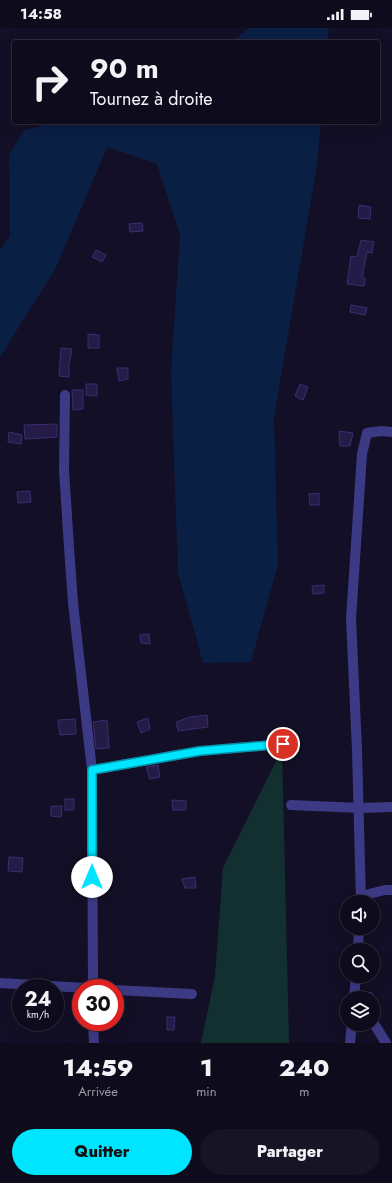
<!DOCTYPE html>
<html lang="fr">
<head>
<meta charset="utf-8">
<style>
  :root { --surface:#0e0b1c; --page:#171425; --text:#f1f3f6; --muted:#9b9ba3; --line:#2e2b3b; --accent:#00e5ff }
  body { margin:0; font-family:Jost,sans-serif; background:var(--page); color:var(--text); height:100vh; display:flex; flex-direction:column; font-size:15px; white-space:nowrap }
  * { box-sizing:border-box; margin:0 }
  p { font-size:13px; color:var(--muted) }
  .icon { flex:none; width:22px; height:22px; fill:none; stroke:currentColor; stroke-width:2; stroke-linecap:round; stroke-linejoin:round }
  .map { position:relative; height:1015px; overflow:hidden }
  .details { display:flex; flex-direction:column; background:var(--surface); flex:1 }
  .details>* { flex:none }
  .banner { position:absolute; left:12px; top:12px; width:368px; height:84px; border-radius:4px; box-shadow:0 4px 16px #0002,0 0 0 1px var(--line); background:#0e0b1c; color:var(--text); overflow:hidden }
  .tools { position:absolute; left:340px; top:867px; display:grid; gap:8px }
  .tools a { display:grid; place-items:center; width:40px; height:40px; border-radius:50%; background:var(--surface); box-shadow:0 4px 16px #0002,0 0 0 1px var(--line); font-size:20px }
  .speed { position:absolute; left:12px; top:951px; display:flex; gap:8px; font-size:20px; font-weight:700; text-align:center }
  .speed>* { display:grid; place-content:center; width:52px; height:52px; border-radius:50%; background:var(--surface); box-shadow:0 4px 16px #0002,0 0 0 1px var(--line); line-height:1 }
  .speed small { font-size:10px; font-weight:400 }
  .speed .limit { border:6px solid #d22; background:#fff; color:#111 }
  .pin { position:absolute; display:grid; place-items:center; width:34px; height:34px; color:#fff; margin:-17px; border:2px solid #fff; border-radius:50%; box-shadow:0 1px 4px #0007 }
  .me { position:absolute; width:44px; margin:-22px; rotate:0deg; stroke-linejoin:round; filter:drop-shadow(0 0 3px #0008) }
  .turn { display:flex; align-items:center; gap:14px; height:84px; padding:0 12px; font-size:18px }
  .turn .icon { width:52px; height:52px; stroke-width:2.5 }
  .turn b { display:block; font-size:28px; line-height:34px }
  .eta { display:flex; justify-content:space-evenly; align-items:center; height:68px; text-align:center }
  .eta b { font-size:24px; font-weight:800; line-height:28px }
  .action { display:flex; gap:8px; margin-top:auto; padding:8px 12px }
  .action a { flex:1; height:46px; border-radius:24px; background:var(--accent); color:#111; font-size:16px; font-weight:800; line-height:46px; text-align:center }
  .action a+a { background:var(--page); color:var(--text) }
  .status { display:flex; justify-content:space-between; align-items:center; height:28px; padding:0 20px; background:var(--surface); direction:ltr }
  .status svg { height:11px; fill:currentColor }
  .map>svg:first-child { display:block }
  .green { fill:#12302f }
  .water { fill:#0a1f44 }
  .building { fill:#241b47; stroke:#3b2d73 }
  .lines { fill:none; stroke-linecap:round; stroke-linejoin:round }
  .minor { stroke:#3d3a85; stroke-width:10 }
  .route-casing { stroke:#0095a6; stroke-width:10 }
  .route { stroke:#00e5ff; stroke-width:7 }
</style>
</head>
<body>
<div class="status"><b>14:58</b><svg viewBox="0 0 49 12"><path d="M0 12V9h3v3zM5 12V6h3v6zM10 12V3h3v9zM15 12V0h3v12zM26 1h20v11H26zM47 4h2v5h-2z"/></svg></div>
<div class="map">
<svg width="392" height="1015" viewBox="0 0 392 1015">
  <rect width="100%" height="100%" fill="#130f26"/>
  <path class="green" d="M282,721L289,1015H201L215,948L223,840Z"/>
  <g class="water">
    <path d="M249,0H329L328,14H232Z"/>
    <path d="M59,94H321L317,137L274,389L278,536L251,634L203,635L178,545L171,344L180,207L157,136L107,119L56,240L0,329V222L10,208L9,127L24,102Z"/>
  </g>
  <g class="building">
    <path d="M359,177L371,179L370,191L358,190Z"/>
    <path d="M142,195L143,203L130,204L129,196Z"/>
    <path d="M361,212L374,214L372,225L367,224L362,250H365L364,258L347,256L351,228L357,229Z"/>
    <path d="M96,222L106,227L102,234L92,229Z"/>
    <path d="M351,277L367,280L365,287L350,284Z"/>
    <path d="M88,306L99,307V320H88Z"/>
    <path d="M61,320L72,321L69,337V349L59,348Z"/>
    <path d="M117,340H128V351L119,353Z"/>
    <path d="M86,356H97V368L86,367Z"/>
    <path d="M300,356L308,359L303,372L295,368Z"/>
    <path d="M72,362H83V381L73,382Z"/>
    <path d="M57,396V409L25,411L24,397Z"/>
    <path d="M339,403L353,405L350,418H340Z"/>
    <path d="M9,404L22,407L21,416L8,414Z"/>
    <path d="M30,463L31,474L18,475L17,464Z"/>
    <path d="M319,465V477H310L309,466Z"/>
    <path d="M324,557V565L313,566L312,558Z"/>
    <path d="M149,606L150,616L141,615L140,607Z"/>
    <path d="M207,687L208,699L178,703L176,694L190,689Z"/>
    <path d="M148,690L150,701L141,705L137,694Z"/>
    <path d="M75,691L76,706L60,707L58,692Z"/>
    <path d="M107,692L109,720L96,721L93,694Z"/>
    <path d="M158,737L160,749L150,751L146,739Z"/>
    <rect x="65" y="771" width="9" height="11"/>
    <path d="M172,772L186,773V782H173Z"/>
    <path d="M51,778H62L61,789L51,788Z"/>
    <path d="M9,829L23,830L22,844L8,843Z"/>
    <path d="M195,849L196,860H185L182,851Z"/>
    <path d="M167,989H175L174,1002H167Z"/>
  </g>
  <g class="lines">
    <g class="minor">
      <path d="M65,367L64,442L69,519L73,575L92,742L93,960"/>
      <path d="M92,742L200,723L283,716"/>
      <path d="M291,777L359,780L392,779"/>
      <path d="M361,868L385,862H392"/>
      <path d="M361,874L357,722L351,591L362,426L367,405L381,403L392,404"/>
      <path d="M358,922L359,900"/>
      <path d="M0,955L86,960"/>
      <path d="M115,962L192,966"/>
      <path d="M369,969V970"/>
      <path d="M354,970L356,948"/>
      <path d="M93,994L94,1015"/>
      <path d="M373,994L386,1015"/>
      <path d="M350,1015L352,996"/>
    </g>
  </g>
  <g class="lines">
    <defs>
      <path id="route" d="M92,849V742L200,723L283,716"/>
    </defs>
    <use href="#route" class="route-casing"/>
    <use href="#route" class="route"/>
  </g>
</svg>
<div class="tools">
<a><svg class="icon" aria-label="sound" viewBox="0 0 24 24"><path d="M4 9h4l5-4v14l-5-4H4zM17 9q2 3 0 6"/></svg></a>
<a><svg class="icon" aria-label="search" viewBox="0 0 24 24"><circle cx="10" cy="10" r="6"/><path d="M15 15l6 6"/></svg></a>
<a><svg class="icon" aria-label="layers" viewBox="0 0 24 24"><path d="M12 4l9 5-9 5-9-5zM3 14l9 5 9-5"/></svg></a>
</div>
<div class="speed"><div>24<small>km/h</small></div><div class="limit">30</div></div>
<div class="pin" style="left:283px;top:716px;background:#d93025"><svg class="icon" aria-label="arrive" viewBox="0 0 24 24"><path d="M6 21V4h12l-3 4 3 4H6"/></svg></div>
<svg class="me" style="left:92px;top:849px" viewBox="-20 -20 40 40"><circle r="19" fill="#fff"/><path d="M0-13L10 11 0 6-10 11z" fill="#00e5ff"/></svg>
<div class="banner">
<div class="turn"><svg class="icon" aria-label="right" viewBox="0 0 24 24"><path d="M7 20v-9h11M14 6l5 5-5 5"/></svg><div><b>90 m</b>Tournez à droite</div></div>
</div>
</div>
<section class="details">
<div class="eta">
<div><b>14:59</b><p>Arrivée</p></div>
<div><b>1</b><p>min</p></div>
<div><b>240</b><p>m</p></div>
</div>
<div class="action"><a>Quitter</a><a>Partager</a></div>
</section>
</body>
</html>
